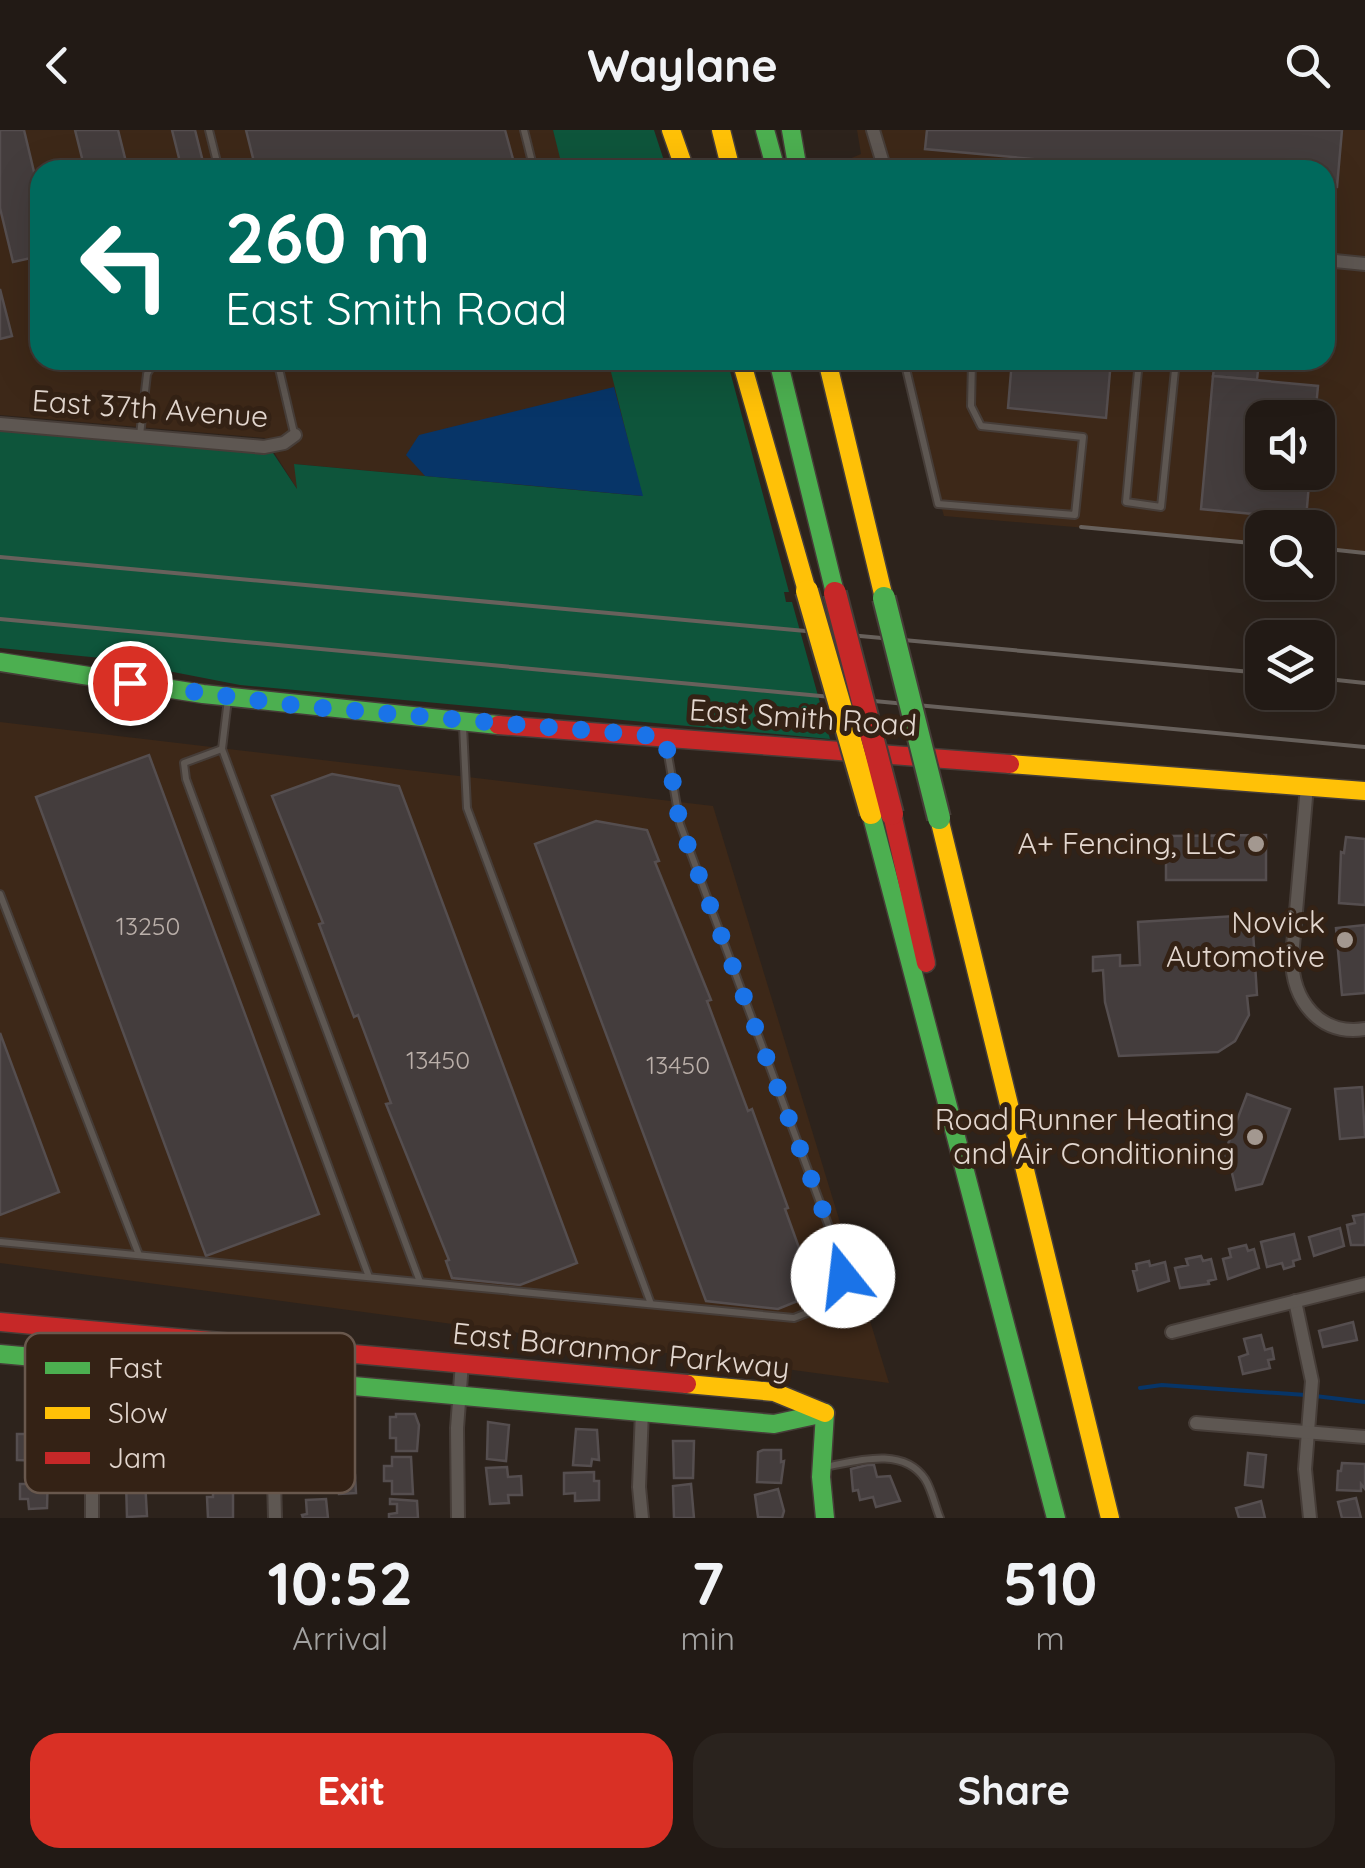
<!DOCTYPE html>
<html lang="en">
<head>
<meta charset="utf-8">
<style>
  :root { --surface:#221a15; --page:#2a231e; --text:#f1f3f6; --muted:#a2a1a0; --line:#3f3834; --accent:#d93025 }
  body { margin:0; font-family:Quicksand,sans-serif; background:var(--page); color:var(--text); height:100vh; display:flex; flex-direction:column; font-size:38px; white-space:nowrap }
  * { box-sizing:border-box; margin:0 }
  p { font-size:32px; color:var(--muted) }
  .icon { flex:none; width:55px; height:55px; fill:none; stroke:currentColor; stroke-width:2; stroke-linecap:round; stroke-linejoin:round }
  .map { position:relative; height:1388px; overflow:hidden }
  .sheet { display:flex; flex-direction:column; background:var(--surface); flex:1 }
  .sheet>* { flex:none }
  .hud { position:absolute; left:30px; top:30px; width:1305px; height:210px; border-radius:30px; box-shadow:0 10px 40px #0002,0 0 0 2px var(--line); background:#00695c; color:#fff; overflow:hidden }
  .tools { position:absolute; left:1245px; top:270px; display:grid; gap:20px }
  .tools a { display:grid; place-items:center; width:90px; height:90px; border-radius:20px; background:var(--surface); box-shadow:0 10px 40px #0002,0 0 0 2px var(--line); font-size:50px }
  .pin { position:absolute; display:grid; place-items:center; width:85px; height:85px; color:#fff; margin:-42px; border:5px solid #fff; border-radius:50%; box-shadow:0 2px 10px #0007 }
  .me { position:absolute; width:110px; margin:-55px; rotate:344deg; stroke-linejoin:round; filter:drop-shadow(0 0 8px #0008) }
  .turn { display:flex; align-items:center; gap:35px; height:210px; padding:0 30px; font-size:45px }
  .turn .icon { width:130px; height:130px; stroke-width:2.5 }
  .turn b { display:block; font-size:70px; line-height:85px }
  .eta { display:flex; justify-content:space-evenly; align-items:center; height:170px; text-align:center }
  .eta b { font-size:60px; font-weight:700; line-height:70px }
  .primary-button { display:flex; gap:20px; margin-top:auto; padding:20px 30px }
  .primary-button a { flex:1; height:115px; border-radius:30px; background:var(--accent); color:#fff; font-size:40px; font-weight:700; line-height:115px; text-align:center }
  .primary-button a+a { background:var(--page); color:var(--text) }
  header { display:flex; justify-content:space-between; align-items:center; height:130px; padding:0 30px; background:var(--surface); font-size:45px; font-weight:700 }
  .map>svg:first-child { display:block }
  .built { fill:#3d2818; fill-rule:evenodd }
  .green { fill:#0e553b }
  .water { fill:#073568 }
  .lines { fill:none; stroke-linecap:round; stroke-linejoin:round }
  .stream { stroke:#073568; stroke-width:4 }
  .building { fill:#443d3d; stroke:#554e4f; stroke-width:2.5 }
  .lane-casing { stroke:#463d38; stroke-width:10 }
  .street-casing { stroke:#463d38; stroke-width:16 }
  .fast-casing { stroke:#463d38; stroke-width:21 }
  .slow-casing { stroke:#463d38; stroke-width:21 }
  .jam-casing { stroke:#463d38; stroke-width:21 }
  .lane { stroke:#5e5752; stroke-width:6 }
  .street { stroke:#5e5752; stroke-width:12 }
  .fast { stroke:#4caf50; stroke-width:18 }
  .slow { stroke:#ffc107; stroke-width:18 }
  .jam { stroke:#c62828; stroke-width:18 }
  .rail { stroke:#68615c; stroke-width:4 }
  .fast-bridge-casing { stroke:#463d38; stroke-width:26; stroke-linecap:butt }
  .slow-bridge-casing { stroke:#463d38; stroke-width:26; stroke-linecap:butt }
  .jam-bridge-casing { stroke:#463d38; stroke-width:26; stroke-linecap:butt }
  .fast-bridge { stroke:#4caf50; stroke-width:22 }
  .slow-bridge { stroke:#ffc107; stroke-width:22 }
  .jam-bridge { stroke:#c62828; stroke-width:22 }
  .route { stroke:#1a73e8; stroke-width:18; stroke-dasharray:0 32.4 }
  .poi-dot { fill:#a39890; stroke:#342215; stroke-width:4 }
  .labels { text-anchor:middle; stroke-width:10; stroke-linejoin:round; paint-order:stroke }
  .number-label { font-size:25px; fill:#bbb0aa }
  .street-label { font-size:30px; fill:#e3d7cf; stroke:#342215 }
  .poi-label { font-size:30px; fill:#e3d7cf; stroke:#342215; text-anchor:end }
  .key { fill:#342215; stroke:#69584d; stroke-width:2.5 }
  .key-label { font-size:28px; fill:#e3d7cf }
</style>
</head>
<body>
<header><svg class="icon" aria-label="back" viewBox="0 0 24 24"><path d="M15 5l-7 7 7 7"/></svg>Waylane<svg class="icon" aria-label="search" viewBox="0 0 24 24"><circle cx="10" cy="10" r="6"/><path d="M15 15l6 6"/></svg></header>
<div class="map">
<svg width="1365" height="1388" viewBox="0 0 1365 1388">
  <rect width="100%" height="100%" fill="#2d231c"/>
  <g class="built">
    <path d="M0,0H553L566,40H40V230H621L643,366L295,334L299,362L265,308L0,285Z"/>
    <path d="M857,0H1365V422L1318,418V398H1262V413L944,386L899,230H1325V40H845L842,32L861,24ZM1262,288H1318V342H1262Z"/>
    <path d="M0,592L713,676L889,1253L0,1133Z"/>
  </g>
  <g class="green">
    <path d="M553,0H654L667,40H563Z"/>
    <path d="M608,230H727L789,462H784L786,472H792L830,609L240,555L101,528L0,518V301L273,323L297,359L294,334L642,366Z"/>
  </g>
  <path class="water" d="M614,257L643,366L425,346L406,325L419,305Z"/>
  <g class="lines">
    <g class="stream">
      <path d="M1140,1258L1162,1255L1306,1265"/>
      <path d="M1315,1266L1365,1272"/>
    </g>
  </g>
  <g class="building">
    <path d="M0,0H24L40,67V126L13,132L0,78Z"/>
    <path d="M75,0H118L128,40H85Z"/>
    <path d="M172,0H195L205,40H182Z"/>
    <path d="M246,0H505L516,40H256Z"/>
    <path d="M927,0H1342L1337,57L1325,56V40H1152L925,19Z"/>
    <path d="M0,159L12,206L0,209Z"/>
    <path d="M1012,230H1111L1106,288L1008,278Z"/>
    <path d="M1215,230H1259L1257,250L1213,246Z"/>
    <path d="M1213,246L1318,256L1315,288H1262V342H1310L1306,389L1201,379Z"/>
    <path d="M149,625L319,1084L206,1126L36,667Z"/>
    <path d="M332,644L399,656L577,1133L520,1155L452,1148L446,1131L449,1130L386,974L391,973L358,885L354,887L319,794L323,793L272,666Z"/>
    <path d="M596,691L647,700L659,731L655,732L711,870L707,871L748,981L752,979L788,1078L785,1079L807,1140L811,1138L820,1162L778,1179L706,1171L535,714Z"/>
    <path d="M1266,705V750H1166V706Z"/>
    <path d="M1346,707L1365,709V775L1339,773L1341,722L1344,723Z"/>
    <path d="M1252,785L1257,865L1247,866L1249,885L1235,911L1218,922L1119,926L1105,872L1103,840L1093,841V827L1120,825V836L1140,835L1138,792Z"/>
    <path d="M1365,795V863L1342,865L1336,798Z"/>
    <path d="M0,903L59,1062L0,1085Z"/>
    <path d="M1362,957L1365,1007L1340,1009L1335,959Z"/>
    <path d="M1247,964L1290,979L1262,1054L1236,1060L1231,1039L1220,1035Z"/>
    <path d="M1365,1084V1115H1351L1347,1095L1355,1093L1353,1086Z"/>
    <path d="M1340,1098L1344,1116L1314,1126L1309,1107Z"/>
    <path d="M1294,1104L1300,1129L1293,1131L1294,1136L1284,1139L1282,1133L1267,1137L1261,1112Z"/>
    <path d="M1246,1115L1248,1121L1254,1119L1259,1138L1228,1149L1223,1129L1231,1127L1229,1119Z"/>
    <path d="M1201,1126L1203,1131L1211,1129L1216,1149L1208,1151L1209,1154L1180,1158L1175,1138L1188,1135L1186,1129Z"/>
    <path d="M1149,1131L1150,1136L1165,1132L1169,1151L1138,1161L1133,1141L1137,1140L1136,1134Z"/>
    <path d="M1353,1192L1357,1210L1323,1217L1319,1201Z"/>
    <path d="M1261,1205L1265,1220L1272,1218L1274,1229L1268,1230L1270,1238L1243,1244L1239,1227L1248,1224L1244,1209Z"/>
    <path d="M396,1284H415L419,1295L417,1321H396V1308H390V1287H396Z"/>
    <path d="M488,1292L509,1295L506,1331L487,1329Z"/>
    <path d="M47,1294H61V1304L56,1303V1316H49L48,1331L17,1330V1304H28L29,1295Z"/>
    <path d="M576,1299L597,1300L599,1330L592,1329L591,1336L573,1335Z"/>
    <path d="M673,1311H694L693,1348H674Z"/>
    <path d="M763,1320H781V1332L784,1331L781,1353L757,1352L758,1322Z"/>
    <path d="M1248,1323L1266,1325L1263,1357L1245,1355Z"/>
    <path d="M392,1327H411L413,1364H392V1351H384V1336H392Z"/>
    <path d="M1342,1333L1365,1334V1359L1361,1354V1361L1337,1360L1338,1341H1341Z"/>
    <path d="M867,1335H874L877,1347L890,1346L900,1371L876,1377L873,1367L860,1370L858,1360L853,1361L851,1339Z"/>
    <path d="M507,1337L508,1347L521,1346L522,1365H508L509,1373L490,1374L486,1338Z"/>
    <path d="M48,1341L47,1378L29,1379L28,1369H20V1354H28L27,1343Z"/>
    <path d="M594,1342V1351H599V1370L575,1371V1363L564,1364V1343Z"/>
    <path d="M355,1345L356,1363L339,1364L338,1346Z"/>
    <path d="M145,1350L147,1386L127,1387L126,1351Z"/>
    <path d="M233,1354V1388H208L207,1367H213V1355Z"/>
    <path d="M691,1354L694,1388H674L673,1356Z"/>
    <path d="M778,1359L784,1381L782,1388L758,1387L755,1365Z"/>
    <path d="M1356,1368L1361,1388H1342L1338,1372Z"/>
    <path d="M326,1369L328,1388H303L302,1385L307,1384L306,1370Z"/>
    <path d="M390,1369L417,1371L418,1388H389V1384L397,1383V1374H390Z"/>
    <path d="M1261,1371L1265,1388H1239L1236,1378Z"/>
  </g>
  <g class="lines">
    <defs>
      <g id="lane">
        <path d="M209,0L219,40"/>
        <path d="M524,0L534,40"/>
        <path d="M277,230L294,303"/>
        <path d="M904,230L938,374L1075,385L1083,307L981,296L971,276L972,230"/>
        <path d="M1139,230L1126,372L1161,377L1176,230"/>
        <path d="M140,305L147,244L155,230"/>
        <path d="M228,569L222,619L420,1152"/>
        <path d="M463,596L467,678L651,1174"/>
        <path d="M222,619L184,633L186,649L369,1147"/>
        <path d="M0,764L139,1125"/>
        <path d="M0,1112L794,1188L847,1167L839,1124L680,694L666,613"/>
        <path d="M825,1337C856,1331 903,1316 925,1349C932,1360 935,1376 940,1388"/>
      </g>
      <g id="street">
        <path d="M873,0L885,40"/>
        <path d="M1325,130L1365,134"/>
        <path d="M0,294L264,317L284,313L295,305"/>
        <path d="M1307,656L1292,827C1292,870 1319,906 1365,899"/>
        <path d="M1295,1171L1312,1251L1305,1339L1310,1388"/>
        <path d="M1172,1202L1365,1154"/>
        <path d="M642,1281L639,1357L642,1388"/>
        <path d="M1196,1293L1365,1307"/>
        <path d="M92,1388V1286L99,1202"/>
        <path d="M275,1388L273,1311L278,1249"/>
        <path d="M458,1388L457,1298L462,1233"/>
      </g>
      <g id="fast">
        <path d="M765,0L776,40"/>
        <path d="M791,0L798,40"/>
        <path d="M778,230L835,463"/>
        <path d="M0,532L203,564L498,595"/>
        <path d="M871,683L1056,1388"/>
        <path d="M0,1224L774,1294L825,1283"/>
        <path d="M825,1283L821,1347L825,1388"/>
      </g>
      <g id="slow">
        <path d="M671,0L685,40"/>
        <path d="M721,0L731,40"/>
        <path d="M741,230L807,461"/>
        <path d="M827,230L884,468"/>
        <path d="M1010,634L1365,661"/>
        <path d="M939,688L1110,1388"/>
        <path d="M687,1254L774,1262L825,1283"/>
      </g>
      <g id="jam">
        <path d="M498,595L1010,634"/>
        <path d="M892,684L926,833"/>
        <path d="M0,1192L687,1254"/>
      </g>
    </defs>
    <use href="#lane" class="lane-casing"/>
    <use href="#street" class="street-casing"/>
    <use href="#fast" class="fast-casing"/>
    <use href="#slow" class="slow-casing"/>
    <use href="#jam" class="jam-casing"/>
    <use href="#lane" class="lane"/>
    <use href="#street" class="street"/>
    <use href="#fast" class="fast"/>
    <use href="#slow" class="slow"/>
    <use href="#jam" class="jam"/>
    <g class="rail">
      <path d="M1081,397L1262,414"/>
      <path d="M1318,418L1365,423"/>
      <path d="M0,427L1262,543"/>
      <path d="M0,489L1365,617"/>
      <path d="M1318,548L1365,553"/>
    </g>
    <defs>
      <path id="fast-bridge" d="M884,468L939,688"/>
      <path id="slow-bridge" d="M807,461L871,683"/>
      <path id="jam-bridge" d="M835,463L892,684"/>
    </defs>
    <use href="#fast-bridge" class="fast-bridge-casing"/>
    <use href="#slow-bridge" class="slow-bridge-casing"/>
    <use href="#jam-bridge" class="jam-bridge-casing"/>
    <use href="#fast-bridge" class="fast-bridge"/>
    <use href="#slow-bridge" class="slow-bridge"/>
    <use href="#jam-bridge" class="jam-bridge"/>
  </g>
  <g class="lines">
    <path class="route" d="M130,553L300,576L665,607L680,694L839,1124L843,1146"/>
  </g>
  <g class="poi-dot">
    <circle cx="1256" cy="714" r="10"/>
    <circle cx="1345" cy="810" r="10"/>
    <circle cx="1255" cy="1007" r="10"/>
  </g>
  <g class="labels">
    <g class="number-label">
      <text x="148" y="805">13250</text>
      <text x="438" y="939">13450</text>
      <text x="678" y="944">13450</text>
    </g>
    <g class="street-label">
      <text transform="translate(150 279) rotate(4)" y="10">East 37th Avenue</text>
      <text transform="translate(803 588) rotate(4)" y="10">East Smith Road</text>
      <text transform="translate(621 1221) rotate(6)" y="10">East Baranmor Parkway</text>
    </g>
    <g class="poi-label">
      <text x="1236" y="724">A+ Fencing, LLC</text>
      <text x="1325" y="803">Novick<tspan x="1325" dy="34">Automotive</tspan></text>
      <text x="1235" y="1000">Road Runner Heating<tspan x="1235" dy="34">and Air Conditioning</tspan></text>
    </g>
  </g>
  <rect x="25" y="1203" width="330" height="160" rx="15" class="key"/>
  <rect x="45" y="1232" width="45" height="12" fill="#4caf50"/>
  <rect x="45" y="1277" width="45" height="12" fill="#ffc107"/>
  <rect x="45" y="1322" width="45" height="12" fill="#c62828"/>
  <g class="key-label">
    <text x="108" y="1248">Fast</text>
    <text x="108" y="1293">Slow</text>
    <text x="108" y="1338">Jam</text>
  </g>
</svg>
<div class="tools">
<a><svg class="icon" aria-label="sound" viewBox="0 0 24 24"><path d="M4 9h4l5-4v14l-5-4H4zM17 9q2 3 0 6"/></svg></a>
<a><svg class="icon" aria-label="search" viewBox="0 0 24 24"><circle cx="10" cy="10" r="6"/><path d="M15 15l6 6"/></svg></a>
<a><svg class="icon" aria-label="layers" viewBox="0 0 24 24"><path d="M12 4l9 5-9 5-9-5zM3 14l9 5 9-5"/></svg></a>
</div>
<div class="pin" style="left:130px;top:553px;background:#d93025"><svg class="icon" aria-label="arrive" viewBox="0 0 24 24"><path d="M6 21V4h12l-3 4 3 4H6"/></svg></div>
<svg class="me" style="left:843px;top:1146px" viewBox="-20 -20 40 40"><circle r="19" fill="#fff"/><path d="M0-13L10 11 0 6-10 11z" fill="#1a73e8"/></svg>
<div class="hud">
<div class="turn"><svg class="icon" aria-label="left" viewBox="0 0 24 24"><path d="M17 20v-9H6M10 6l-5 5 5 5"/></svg><div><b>260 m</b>East Smith Road</div></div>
</div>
</div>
<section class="sheet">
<div class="eta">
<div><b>10:52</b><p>Arrival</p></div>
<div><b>7</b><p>min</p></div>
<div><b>510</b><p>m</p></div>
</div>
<div class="primary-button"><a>Exit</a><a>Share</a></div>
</section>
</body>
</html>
